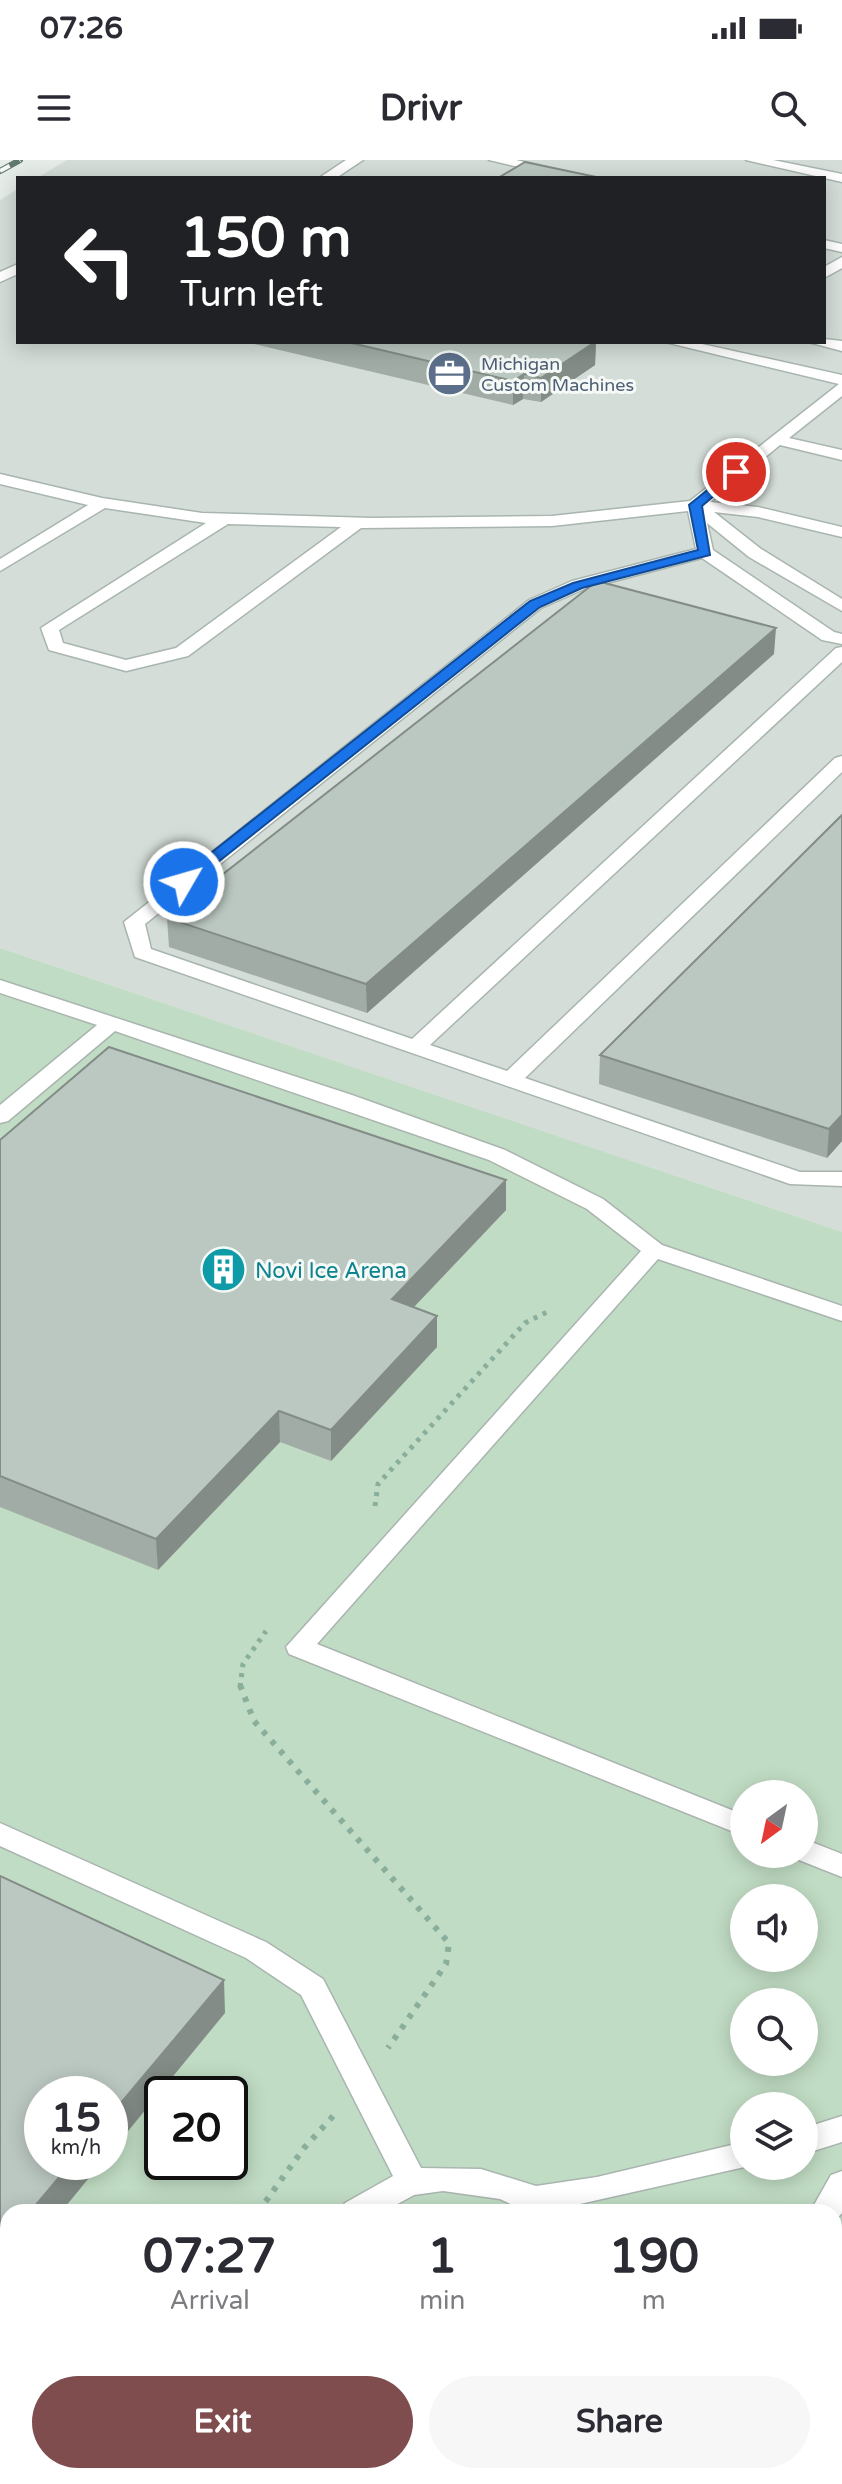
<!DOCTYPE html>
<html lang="en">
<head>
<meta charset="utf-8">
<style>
  :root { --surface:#fff; --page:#f7f7f7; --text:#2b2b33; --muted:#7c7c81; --accent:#7f4d4d }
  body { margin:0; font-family:"Varela Round",sans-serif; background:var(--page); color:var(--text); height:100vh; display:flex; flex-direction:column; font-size:30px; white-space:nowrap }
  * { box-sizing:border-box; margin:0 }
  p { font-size:26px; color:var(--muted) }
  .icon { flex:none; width:44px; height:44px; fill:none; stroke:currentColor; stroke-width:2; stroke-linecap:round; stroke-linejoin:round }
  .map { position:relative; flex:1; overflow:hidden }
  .details { position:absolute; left:0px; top:2044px; width:842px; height:280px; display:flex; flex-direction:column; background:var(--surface); border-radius:24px 24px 0 0; box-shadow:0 4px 20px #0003 }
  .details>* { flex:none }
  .guide { position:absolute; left:16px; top:16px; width:810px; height:168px; border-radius:0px; box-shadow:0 4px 20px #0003; background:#202124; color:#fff; overflow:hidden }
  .needle { width:52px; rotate:213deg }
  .controls { position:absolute; left:730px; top:1620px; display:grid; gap:16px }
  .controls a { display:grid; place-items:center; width:88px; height:88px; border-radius:50%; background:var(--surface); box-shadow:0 4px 20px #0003; font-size:40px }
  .speed { position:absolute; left:24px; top:1916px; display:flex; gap:16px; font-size:40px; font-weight:700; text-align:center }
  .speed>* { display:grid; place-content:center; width:104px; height:104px; border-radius:50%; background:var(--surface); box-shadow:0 4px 20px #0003; line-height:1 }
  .speed small { font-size:20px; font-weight:400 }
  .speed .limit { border:4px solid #111; border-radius:12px; background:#fff; color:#111 }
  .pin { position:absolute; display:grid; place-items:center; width:68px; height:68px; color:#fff; margin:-34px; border:4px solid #fff; border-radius:50%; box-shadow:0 2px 8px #0007 }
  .me { position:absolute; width:88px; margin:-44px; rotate:52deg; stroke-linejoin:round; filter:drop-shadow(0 0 6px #0008) }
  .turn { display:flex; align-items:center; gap:28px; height:168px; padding:0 32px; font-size:36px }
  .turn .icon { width:104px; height:104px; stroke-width:2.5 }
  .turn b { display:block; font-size:56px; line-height:68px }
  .eta { display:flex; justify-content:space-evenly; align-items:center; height:136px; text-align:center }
  .eta b { font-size:48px; font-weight:700; line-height:56px }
  .cta { display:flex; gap:16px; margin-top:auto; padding:16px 32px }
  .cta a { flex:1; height:92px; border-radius:48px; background:var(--accent); color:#fff; font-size:32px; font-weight:700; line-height:92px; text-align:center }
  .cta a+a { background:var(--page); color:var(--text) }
  .status { display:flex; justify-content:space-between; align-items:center; height:56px; padding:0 40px; background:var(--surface); direction:ltr }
  .status svg { height:22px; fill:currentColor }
  header { display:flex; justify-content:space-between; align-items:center; height:104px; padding:0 32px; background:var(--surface); font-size:36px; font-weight:700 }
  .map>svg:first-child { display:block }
  .built { fill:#d4ddd7 }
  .green { fill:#c1dcc4; fill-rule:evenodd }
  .water { fill:#93cdcc }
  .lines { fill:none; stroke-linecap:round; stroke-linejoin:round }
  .minor-casing { stroke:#a9b5af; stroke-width:3 }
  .path-far1 { stroke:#89ae9c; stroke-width:5; stroke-dasharray:4 6; stroke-linecap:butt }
  .path { stroke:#89ae9c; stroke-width:6; stroke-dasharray:5 8; stroke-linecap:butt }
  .minor { fill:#fff; fill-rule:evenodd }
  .rail-casing { stroke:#61796f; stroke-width:6 }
  .rail { stroke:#f6faf7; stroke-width:4; stroke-dasharray:11; stroke-linecap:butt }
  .wall { fill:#a1aca6 }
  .shaded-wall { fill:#838c87 }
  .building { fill:#bbc8c1; stroke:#838c87; stroke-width:2 }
  .route { fill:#1a73e8; stroke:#114b97; stroke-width:2 }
  .labels { text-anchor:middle; stroke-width:6; stroke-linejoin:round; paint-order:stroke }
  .far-service-label { font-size:18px; fill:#4e5e75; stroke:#f6faf7; text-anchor:start }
  .culture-label { font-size:22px; fill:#0d838f; stroke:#f6faf7; text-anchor:start }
</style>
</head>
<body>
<div class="status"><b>07:26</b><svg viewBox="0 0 49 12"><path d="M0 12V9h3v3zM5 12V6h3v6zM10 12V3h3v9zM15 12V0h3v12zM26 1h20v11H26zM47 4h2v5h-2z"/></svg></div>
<header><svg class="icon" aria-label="menu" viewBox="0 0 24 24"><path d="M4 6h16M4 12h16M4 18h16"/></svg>Drivr<svg class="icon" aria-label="search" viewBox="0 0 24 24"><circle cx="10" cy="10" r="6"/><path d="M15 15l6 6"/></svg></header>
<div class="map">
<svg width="842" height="2324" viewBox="0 0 842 2324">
  <rect width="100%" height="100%" fill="#e6ede9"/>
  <path class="built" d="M67,0H842V1072L0,788V40L18,29V182H824V18H37Z"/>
  <path class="green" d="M0,788L842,1072V2324H0ZM744,1634H804V1694H744ZM744,1738H804V1798H744ZM744,1842H804V1902H744ZM42,1934H110V2002H42ZM162,1934H230V2002H162ZM744,1946H804V2006H744ZM8,2052H834V2316H8Z"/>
  <path class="water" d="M842,2293V2324H762L775,2316H834V2295Z"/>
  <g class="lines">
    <defs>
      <g id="minor">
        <path d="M346,0H363L336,18H319Z"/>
        <path d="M489,0H516L591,18H564Z"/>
        <path d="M746,0H773L842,14V22Z"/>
        <path d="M824,80L842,84V92L824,88Z"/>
        <path d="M842,97V108L824,118V107Z"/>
        <path d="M18,104V114L0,122V112Z"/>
        <path d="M824,179L842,181V191L808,182H824Z"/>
        <path d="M665,182H693L842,215V236L789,278L842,290V300L780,285L710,342L758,347L842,367V377L758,357L714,352L761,389L842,439V451L749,397L707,363L713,390L834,472L842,474V484L822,480L702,398L584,429L541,448L145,764L151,789L412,879L836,488L842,487V502L430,885L507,911L835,598L842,596V612L525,918L800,1012H842V1026L790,1024L135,797L124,762L529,440L572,421L696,389L688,351L552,366L361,368L188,496L126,511L49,490L41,468L206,363L105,348L0,411V399L88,345L0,324V314L102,338L202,353L372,358L552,356L690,341L839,224ZM228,364L341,367L176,488L126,500L63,483L59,470Z"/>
        <path d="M0,820L352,935L505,990L603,1039L662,1085L842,1146V1161L658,1099L317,1484L744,1655V1676L289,1494L286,1487L641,1091L587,1049L489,1000L115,871L8,961L0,963V945L97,865L0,833Z"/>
        <path d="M0,1663L266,1782L323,1819L421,2008L481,2009L536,2026L597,2017L744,1982V2006H749L562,2048L560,2052H527L500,2039L443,2031L414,2035L383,2052H340L345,2043L393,2016L301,1835L246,1798L0,1686Z"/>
        <path d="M804,1679L842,1694V1717L794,1698L792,1694H804Z"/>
        <path d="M842,1956V1982L804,1994V1968Z"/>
        <path d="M842,2011V2053L834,2062V2052H810L831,2015Z"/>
        <path d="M303,2316H337L333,2324H299Z"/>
      </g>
    </defs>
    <use href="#minor" class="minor-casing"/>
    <g class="path-far1">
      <path d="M375,1346L378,1324L525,1163L551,1150"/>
      <path d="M240,1527L243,1504L266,1471"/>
    </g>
    <g class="path">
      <path d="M240,1525L254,1561L449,1783L446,1804L388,1888"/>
      <path d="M258,2052L304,1988L334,1955"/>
      <path d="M219,2324L224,2316"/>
    </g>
    <use href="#minor" class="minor"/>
    <defs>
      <path id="rail" d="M0,11L20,0"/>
    </defs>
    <use href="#rail" class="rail-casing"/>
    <use href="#rail" class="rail"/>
  </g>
  <g class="wall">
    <path d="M246,182H596L595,205L541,242L523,239L513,245Z"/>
    <path d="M774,494L367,853L169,787L167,758Z"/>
    <path d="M842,655V981L827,998L599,924L600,895Z"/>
    <path d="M0,980L506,1050L414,1147L437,1156V1187L331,1301L280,1282L158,1410L0,1347Z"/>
  </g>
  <g class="shaded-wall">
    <path d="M826,68L824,91V70Z"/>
    <path d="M596,182L595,205L541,242V218Z"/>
    <path d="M524,214L523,239L513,245V221Z"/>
    <path d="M776,468L774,494L367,853L366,824Z"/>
    <path d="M842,955V981L827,998L829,969Z"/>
    <path d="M506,1020V1050L392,1170V1139Z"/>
    <path d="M437,1156V1187L331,1301V1270Z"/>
    <path d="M279,1251L280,1282L158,1410L156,1379Z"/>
    <path d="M224,1820L225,1853L110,1993V1956Z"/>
    <path d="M72,2002H102L61,2052H30Z"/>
    <path d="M8,2079V2116L0,2126V2089Z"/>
  </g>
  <g class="building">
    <path d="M525,2L601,18H498Z"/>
    <path d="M347,182H595L541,218L524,214L513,221Z"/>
    <path d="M597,421L776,468L366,824L167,758Z"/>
    <path d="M842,655V955L829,969L600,895Z"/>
    <path d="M109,887L506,1020L392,1139L437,1156L331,1270L279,1251L156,1379L0,1316V980Z"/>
    <path d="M0,1716L224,1820L110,1956V1934H42V2002H72L30,2052H8V2079L0,2089Z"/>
  </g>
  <path class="route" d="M732,310L742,312L702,346L710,395L582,428L540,447L189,725H178V719L530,441L573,423L698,390L689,345Z"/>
  <defs>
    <symbol id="office-disc" viewBox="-11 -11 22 22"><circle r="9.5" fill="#5c6f8a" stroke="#f6faf7"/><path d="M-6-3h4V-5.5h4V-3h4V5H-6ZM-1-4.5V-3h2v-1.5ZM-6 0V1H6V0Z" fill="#fff"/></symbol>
    <symbol id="building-disc" viewBox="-11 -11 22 22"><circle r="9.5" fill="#0f9aa8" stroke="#f6faf7"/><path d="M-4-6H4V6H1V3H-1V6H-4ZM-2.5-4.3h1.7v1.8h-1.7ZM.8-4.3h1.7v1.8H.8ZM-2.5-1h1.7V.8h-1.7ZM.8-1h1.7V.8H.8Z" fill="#fff"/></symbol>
  </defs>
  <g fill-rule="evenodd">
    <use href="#office-disc" x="424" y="188" width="51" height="51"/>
    <use href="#building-disc" x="198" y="1084" width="51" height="51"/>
  </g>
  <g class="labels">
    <g class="far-service-label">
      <text x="481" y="210">Michigan<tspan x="481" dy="21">Custom Machines</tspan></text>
    </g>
    <g class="culture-label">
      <text x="255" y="1118">Novi Ice Arena</text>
    </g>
  </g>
</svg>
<div class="controls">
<a><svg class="needle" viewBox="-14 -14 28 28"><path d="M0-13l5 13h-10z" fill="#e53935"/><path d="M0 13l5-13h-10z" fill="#7c7c81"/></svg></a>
<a><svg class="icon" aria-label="sound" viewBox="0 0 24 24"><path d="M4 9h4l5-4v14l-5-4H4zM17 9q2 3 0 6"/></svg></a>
<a><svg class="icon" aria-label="search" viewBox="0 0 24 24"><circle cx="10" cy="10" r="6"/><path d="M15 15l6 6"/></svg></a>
<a><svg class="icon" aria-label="layers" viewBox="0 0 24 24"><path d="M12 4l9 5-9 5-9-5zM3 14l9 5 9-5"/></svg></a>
</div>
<div class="speed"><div>15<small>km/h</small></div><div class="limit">20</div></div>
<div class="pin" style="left:736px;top:312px;background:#d93025"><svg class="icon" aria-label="arrive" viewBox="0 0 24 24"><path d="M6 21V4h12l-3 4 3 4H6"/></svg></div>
<svg class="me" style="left:184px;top:722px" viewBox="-20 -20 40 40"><circle r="17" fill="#1a73e8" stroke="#fff" stroke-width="3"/><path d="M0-11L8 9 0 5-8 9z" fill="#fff"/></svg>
<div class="guide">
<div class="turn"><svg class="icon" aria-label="left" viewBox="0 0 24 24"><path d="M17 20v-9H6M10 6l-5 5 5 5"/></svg><div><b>150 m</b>Turn left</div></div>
</div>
<section class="details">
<div class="eta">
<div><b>07:27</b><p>Arrival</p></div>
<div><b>1</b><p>min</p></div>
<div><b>190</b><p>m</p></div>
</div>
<div class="cta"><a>Exit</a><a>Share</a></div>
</section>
</div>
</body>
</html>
